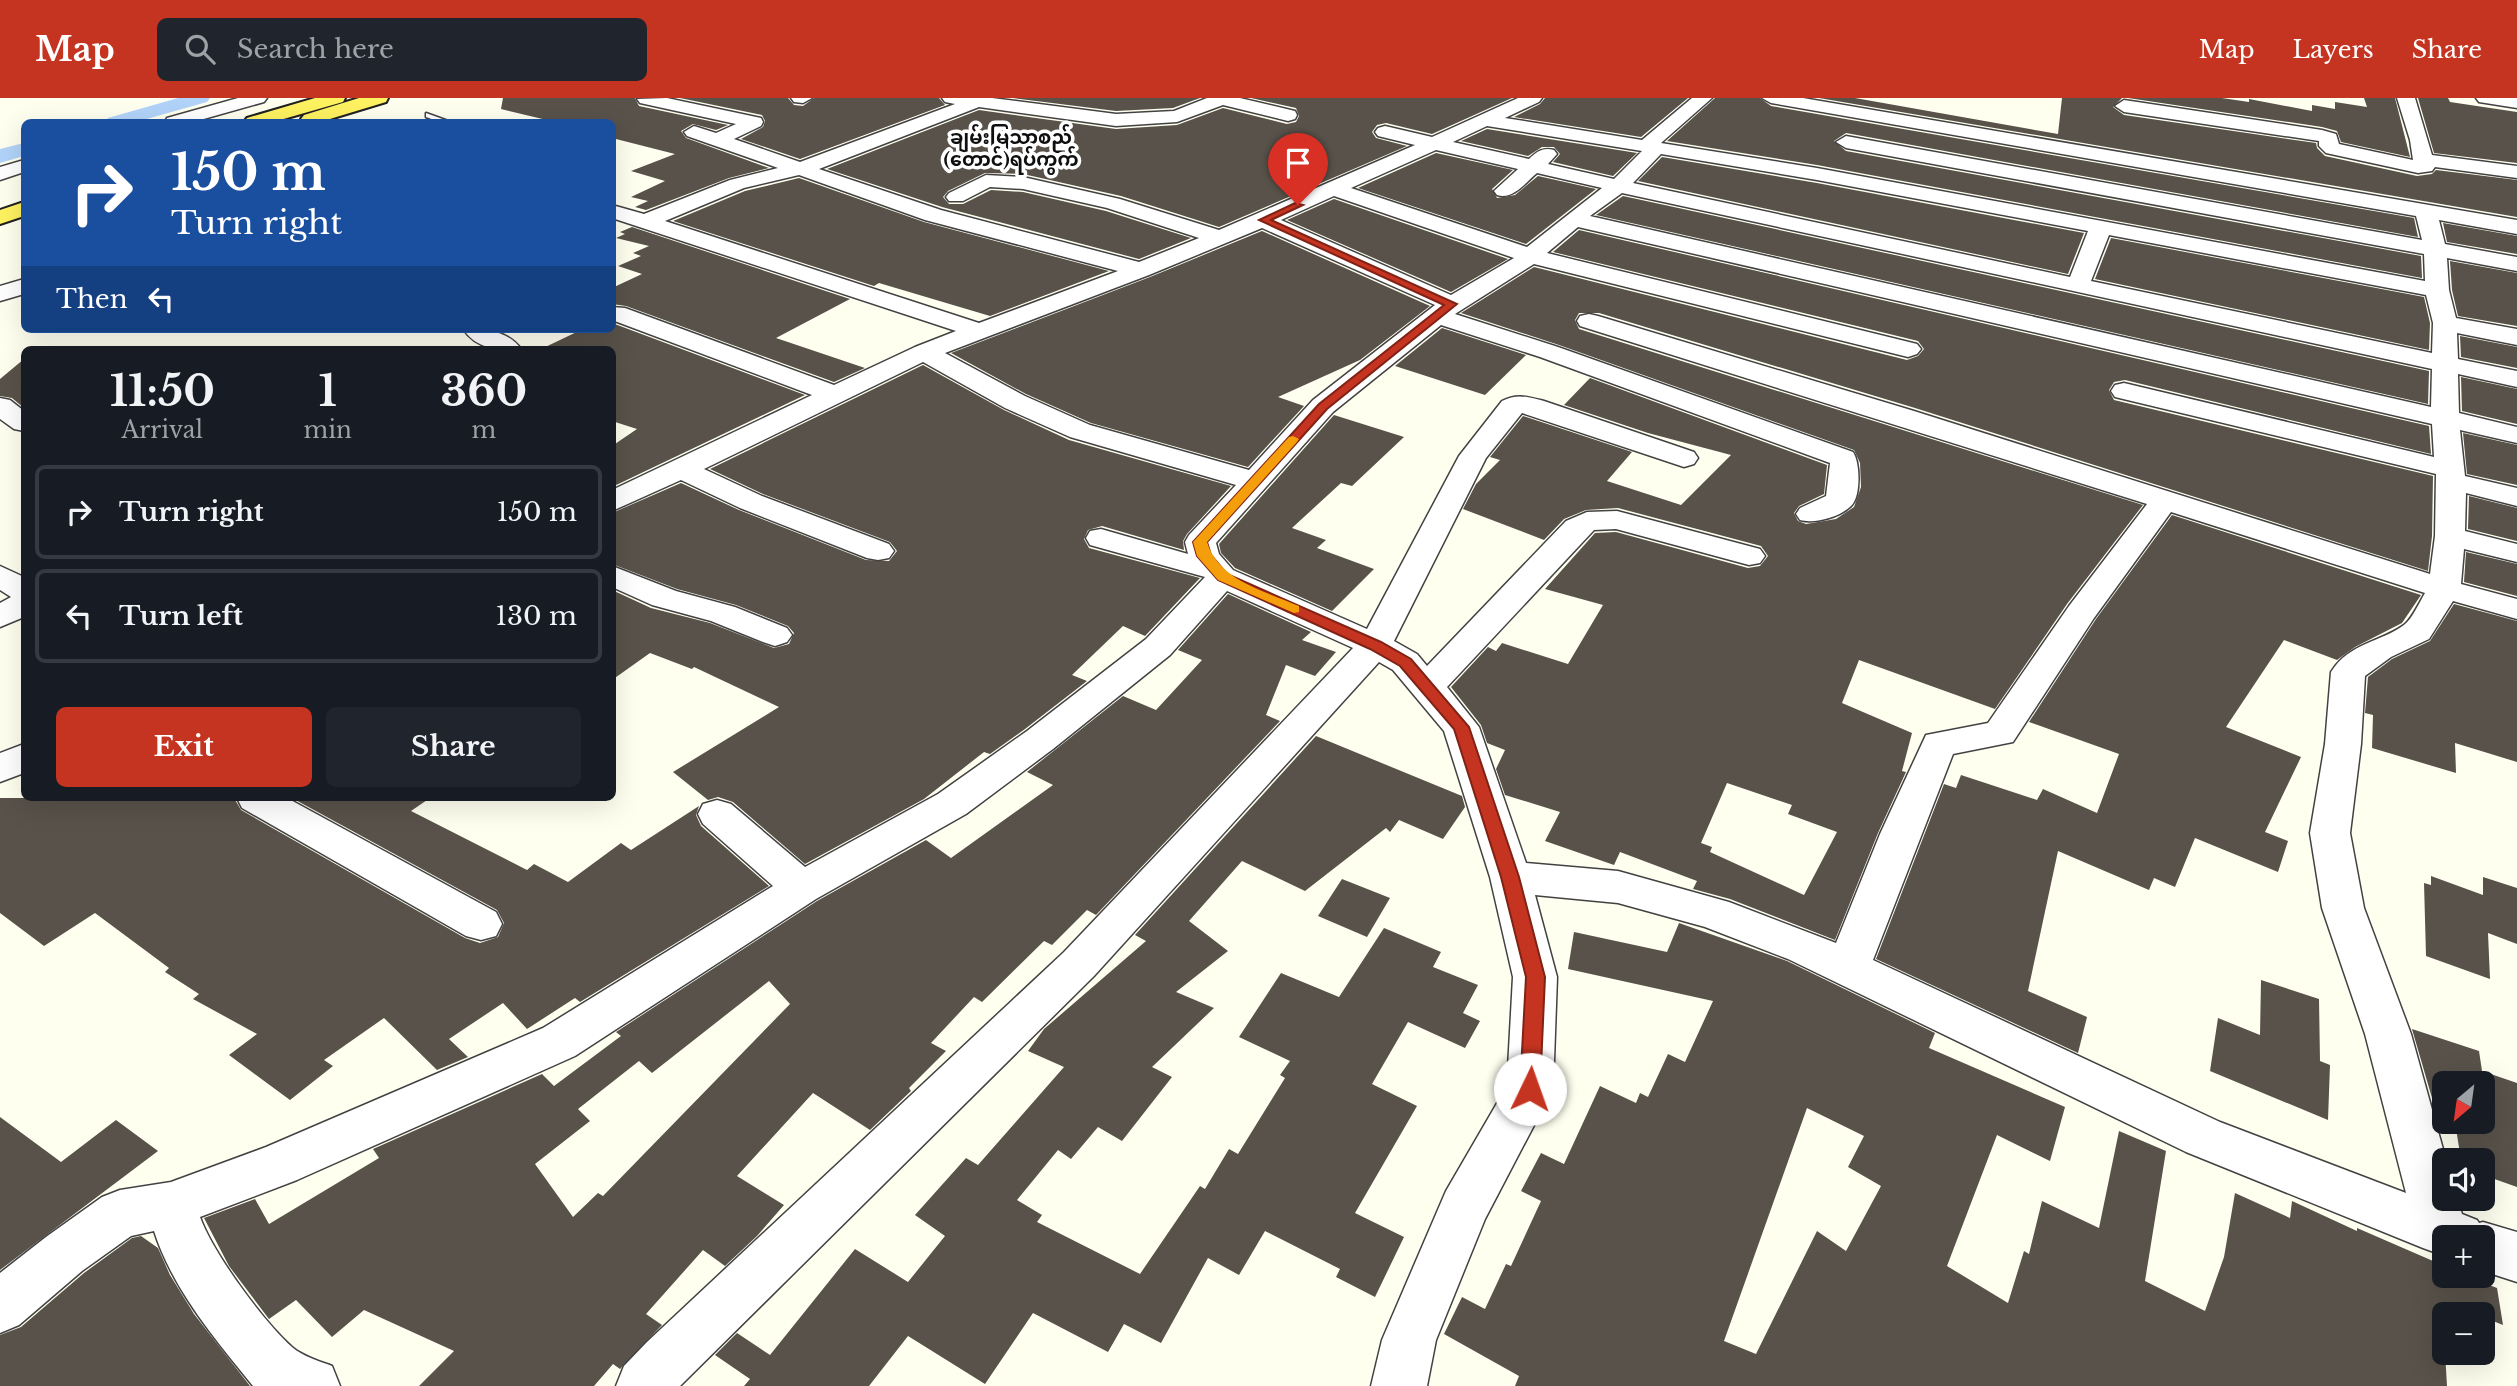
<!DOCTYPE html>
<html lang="en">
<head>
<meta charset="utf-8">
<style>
  :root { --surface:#171b24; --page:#20242c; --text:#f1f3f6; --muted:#9ea1a6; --line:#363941; --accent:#c53420 }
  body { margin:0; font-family:"Libre Baskerville","Noto Sans Myanmar",serif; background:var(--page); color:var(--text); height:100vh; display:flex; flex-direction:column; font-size:26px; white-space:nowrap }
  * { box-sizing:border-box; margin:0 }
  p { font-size:23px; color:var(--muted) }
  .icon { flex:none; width:38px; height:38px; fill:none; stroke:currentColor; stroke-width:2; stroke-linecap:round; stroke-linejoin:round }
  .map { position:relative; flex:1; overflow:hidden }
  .drawer { position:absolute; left:21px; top:248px; width:595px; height:455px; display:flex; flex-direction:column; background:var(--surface); border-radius:10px; box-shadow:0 7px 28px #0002 }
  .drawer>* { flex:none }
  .hud { position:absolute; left:21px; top:21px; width:595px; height:214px; border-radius:10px; box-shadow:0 7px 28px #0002; background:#1a4fa0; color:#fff; overflow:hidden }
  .needle { width:46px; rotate:209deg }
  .fabs { position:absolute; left:2432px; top:973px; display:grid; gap:14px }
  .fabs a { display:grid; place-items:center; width:63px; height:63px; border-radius:10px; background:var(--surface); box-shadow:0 7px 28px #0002; font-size:35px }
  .pin { position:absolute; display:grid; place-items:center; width:60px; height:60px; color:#fff; margin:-72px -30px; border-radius:50% 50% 50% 0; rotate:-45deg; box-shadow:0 0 7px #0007 }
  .pin .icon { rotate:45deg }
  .me { position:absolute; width:77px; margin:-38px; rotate:3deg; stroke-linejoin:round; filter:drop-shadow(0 0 5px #0008) }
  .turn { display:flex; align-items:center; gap:24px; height:147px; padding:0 35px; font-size:32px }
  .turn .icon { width:91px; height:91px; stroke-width:2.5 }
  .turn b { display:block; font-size:49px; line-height:60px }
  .then { display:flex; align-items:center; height:66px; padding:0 35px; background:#0003; gap:14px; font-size:26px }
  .eta { display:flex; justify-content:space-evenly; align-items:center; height:119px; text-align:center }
  .eta b { font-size:42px; font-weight:800; line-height:49px }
  .primary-button { display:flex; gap:14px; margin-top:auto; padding:14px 35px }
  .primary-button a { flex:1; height:80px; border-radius:10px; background:var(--accent); color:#fff; font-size:28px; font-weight:800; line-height:80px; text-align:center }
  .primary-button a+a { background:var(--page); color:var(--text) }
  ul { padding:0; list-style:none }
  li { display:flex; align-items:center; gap:21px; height:94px; margin:0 14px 10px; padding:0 21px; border:4px solid var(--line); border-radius:10px }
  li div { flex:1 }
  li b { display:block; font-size:26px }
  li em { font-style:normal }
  header { display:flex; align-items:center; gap:42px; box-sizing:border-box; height:98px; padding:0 35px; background:var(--accent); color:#fff }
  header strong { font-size:33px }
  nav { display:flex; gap:38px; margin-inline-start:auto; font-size:24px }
  .search { width:490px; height:63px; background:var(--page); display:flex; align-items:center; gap:18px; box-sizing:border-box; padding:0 24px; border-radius:10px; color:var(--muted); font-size:26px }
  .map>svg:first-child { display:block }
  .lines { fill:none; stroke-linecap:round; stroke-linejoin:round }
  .canal { fill:#b2d3f9; fill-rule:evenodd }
  .building { fill:#58524a; fill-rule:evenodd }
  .service-casing { stroke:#424242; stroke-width:3 }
  .minor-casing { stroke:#424242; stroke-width:3 }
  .primary-casing { stroke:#202020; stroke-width:4 }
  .service { fill:#fff; fill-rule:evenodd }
  .minor { fill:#fff; fill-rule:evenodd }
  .primary { fill:#fef261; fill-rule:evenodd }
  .route { fill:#c53420; stroke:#802215; stroke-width:2 }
  .slow { fill:#f59e0b }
  .labels { text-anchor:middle; stroke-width:7; stroke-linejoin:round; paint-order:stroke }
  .far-quarter-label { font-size:19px; font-weight:bold; fill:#0f0f0f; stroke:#fff }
</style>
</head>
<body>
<header>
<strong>Map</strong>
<div class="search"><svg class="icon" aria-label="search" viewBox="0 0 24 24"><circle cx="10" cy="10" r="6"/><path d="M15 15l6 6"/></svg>Search here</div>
<nav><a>Map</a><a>Layers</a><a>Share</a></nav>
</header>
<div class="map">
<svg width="2517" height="1288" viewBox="0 0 2517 1288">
  <rect width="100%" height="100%" fill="#fffff0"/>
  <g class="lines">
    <g class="canal">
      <path d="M178,0H210L207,4L136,24H105L108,20Z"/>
      <path d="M24,45V58L0,65V51Z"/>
    </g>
  </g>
  <g class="building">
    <path d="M503,0H635L639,8L728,27L716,32L693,26L681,33L686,40L769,70L729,80L646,112L635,109L648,103L631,99L665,83L631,73L675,56L612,40V24H555L501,11Z"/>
    <path d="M680,0H788L794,7L803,8L814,0H939L945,7L800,61L741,41L763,29L765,23L762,17Z"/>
    <path d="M1013,0H1200L1173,10L1116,13Z"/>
    <path d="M1251,0H1512L1432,36L1386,25L1377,27L1372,34L1376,40L1407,48L1219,129L1121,98L1023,76L985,75L948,93L943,99L949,106H963L991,92L1023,94L1106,113L1191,140L1139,161L942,109L827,71L979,12L1116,31L1177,27L1223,10L1287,26L1296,24L1299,18L1296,10Z"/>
    <path d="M1545,0H1688L1641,39L1514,19L1540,6Z"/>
    <path d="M1715,0H1760L1771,8L2414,120L2418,139L1846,35L1834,43L1846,53L2421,158L2422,180L1817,67L1667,43Z"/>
    <path d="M1819,0H1855L2058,36L2062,0H2122L2113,9L2124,17L2316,45L2317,50L2325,58L2417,78L2432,76L2436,72L2517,82V119Z"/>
    <path d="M2128,0H2222L2249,4V1L2312,13V7L2335,11V4L2367,9L2364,0H2395L2410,59L2341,44L2337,33L2322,29Z"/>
    <path d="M2418,0H2448L2450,4L2517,14V65L2434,55Z"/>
    <path d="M1487,31L1637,55L1613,78L1553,64L1560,56L1554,49H1542L1528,58L1461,43Z"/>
    <path d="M1436,55L1513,72L1492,91L1497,100L1515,97L1538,78L1596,91L1526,146L1358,90Z"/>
    <path d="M1662,59L1817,85L2084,135L2068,176L1638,83Z"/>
    <path d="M799,80L924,124L1109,173L990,218L879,185L874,188L673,123L745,93Z"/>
    <path d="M1623,98L2429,273L2428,306L1596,117Z"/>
    <path d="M1334,101L1508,161L1451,194L1287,122Z"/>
    <path d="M2443,125L2517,138V156L2447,144Z"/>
    <path d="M632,129L850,201L776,240L865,270L834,284L626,208L612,206V190L642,176L618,168L641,158L633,155L649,148L616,140L625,136L620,134Z"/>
    <path d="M1579,132L2429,328L2431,356L2125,282L2114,284L2109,292L2114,302L2433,378L2432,438L2428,473L1915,310L1599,215H1579L1575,222L1579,231L2143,407L2067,506L1995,611L1859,562L1842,605L1912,635L1902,673L1906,674L1878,735L1835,842L1730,801L1693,791L1697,783L1620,754L1614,767L1545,743L1560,714L1505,697L1496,671L1505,652L1487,645L1481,627L1451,589L1488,549L1496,553L1502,545L1568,566L1603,507L1545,491L1595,435L1616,434L1748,470L1760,468L1768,458L1761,448L1618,410L1586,412L1564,421L1544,442L1463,411L1476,386L1500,362L1490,359L1523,318L1632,354L1607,383L1681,407L1731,357L1648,335L1564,307L1590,280L1827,367L1824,396L1799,408L1794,415L1798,423L1806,426L1836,421L1854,409L1861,389L1860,365L1854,352L1559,247L1461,215L1534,169L1907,262L1918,258L1924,251L1918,243L1553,154ZM1727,685L1792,707L1788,716L1837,734L1804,797L1710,754L1712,749L1701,745Z"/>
    <path d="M1262,133L1430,208L1360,262L1278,299L1304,308L1248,369L1091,325L1026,296L951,255L1150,179Z"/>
    <path d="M2111,140L2424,199L2430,225L2429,252L2095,181Z"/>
    <path d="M2450,163L2517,175V228L2458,218L2452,192Z"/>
    <path d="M612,225L805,297L612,389V348L637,331L612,323V252H539L583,231H612Z"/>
    <path d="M1442,230L1526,257L1485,297L1395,268Z"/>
    <path d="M2460,238L2517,249V270L2461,259Z"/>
    <path d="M24,261V310L12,300L0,298V281Z"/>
    <path d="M923,267L1004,312L1069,342L1231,388L1187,436L1183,443L1184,452L1102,428L1088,432L1084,441L1089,450L1200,480L1145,538L1123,528L1072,577L1087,583L1025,631L990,656L984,654L924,701L805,766L733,704L718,699L708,702L673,674L779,609L694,569L692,571L650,555L612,582V492L651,510L710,525L774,550L789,546L794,535L788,528L736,507L677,491L612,466V415L681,385L739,412L866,462L889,463L897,453L890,444L763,396L710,371Z"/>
    <path d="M2461,279L2517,291V326L2462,313Z"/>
    <path d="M1334,317L1404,339L1352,388L1341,385L1292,430L1326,442L1317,450L1374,471L1332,513L1235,470L1221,455L1219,446Z"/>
    <path d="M2463,335L2517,347V387L2467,376Z"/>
    <path d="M2469,398L2517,410V443L2468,431Z"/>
    <path d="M2172,417L2421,497L2402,525L2355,549L2337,562L2284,542L2226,629L2301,659L2265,734L2288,743L2278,774L2195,740L2175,789L2154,780L2149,792L2058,753L2028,893L2087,919L2078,955L1876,861L1944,686L1956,690L1961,677L2037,702L2043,691L2097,715L2119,656L2029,624L2096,521Z"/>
    <path d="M2466,454L2517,466V498L2464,484Z"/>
    <path d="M1228,496L1311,534L1302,542L1336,554L1315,578L1286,567L1266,617L1280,623L1096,817L1087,812L1052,847L1044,843L982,904L974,899L931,945L946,953L909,990L911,993L870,1032L813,995L737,1078L784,1107L757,1138L725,1168L703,1152L646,1216L662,1227L620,1271L613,1266L594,1288H419L454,1253L364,1212L332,1239L296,1202L269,1221L229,1168L204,1120L255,1101L269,1126L379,1060L373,1051L542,976L554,988L621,938L616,934L817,803L926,742L951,760L1053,687L1027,674L1123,598L1156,612L1202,562L1178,552ZM769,883L790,906L603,1098L598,1095L573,1119L535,1066L590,1023L578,1011L639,963L652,975Z"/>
    <path d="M2454,506L2517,523V664L2455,645L2456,675L2372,650L2373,617L2365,615L2368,579L2392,561L2430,543Z"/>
    <path d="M1316,638L1462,698L1465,709L1443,741L1399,722L1390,734L1386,730L1305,793L1242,763L1189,823L1228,853L1176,894L1214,910L1152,969L1172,979L1122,1043L1098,1029L1071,1061L1058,1052L1017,1102L1042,1117L1037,1124L1140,1176L1200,1088L1205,1091L1229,1051L1238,1056L1285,980L1280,977L1290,963L1239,939L1281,875L1339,899L1384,830L1441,854L1433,869L1478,887L1463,915L1480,923L1465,950L1408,924L1372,986L1417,1008L1355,1115L1404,1139L1375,1199L1336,1179L1340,1171L1265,1133L1239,1177L1208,1160L1161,1245L1124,1226L1108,1254L1033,1215L985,1286L908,1238L869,1288H744L750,1281L715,1257L737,1235L770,1257L855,1151L908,1184L945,1138L915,1117L966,1060L978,1067L1064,969L1028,953L1044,931L1146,843L1135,837Z"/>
    <path d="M0,700H234L241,712L465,840L480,845L498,839L504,825L497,812L292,700H430L411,713L527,772L534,766L568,784L621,745L631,752L699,708L696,717L701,728L769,788L580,904L575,900L527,931L503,905L449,941L468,959L437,972L384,920L324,962L333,968L290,1002L229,957L257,936L193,901L199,896L165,874L169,870L95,815L44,848L0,815Z"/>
    <path d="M2431,778L2483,797V779L2517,790V846L2488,835L2490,881L2426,858L2424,785L2431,787Z"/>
    <path d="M1342,781L1390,800L1367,839L1318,818Z"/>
    <path d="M1679,825L1787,863L1935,935L1929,950L2065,1009L2050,1063L1997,1037L1947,1168L2008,1205L2024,1153L2029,1156L2042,1103L2099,1130L2119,1033L2166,1053L2145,1183L2205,1213L2224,1159L2235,1095L2290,1120L2292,1103L2357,1133V1130L2440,1166L2441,1178H2466L2497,1190L2503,1227L2483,1219V1216H2475L2442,1204L2447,1288H1515L1519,1278L1444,1236L1462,1199L1485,1211L1506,1166L1511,1168L1541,1103L1521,1093L1541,1055L1564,1066L1600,988L1636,1005L1640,995L1648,999L1668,956L1685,964L1713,903L1568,871L1574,834L1667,854ZM1807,1010L1864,1038L1848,1069L1881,1088L1846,1153L1817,1133L1756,1256L1724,1243Z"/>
    <path d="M2261,882L2319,901L2320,963L2330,967L2328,1022L2210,973L2218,920L2260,937Z"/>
    <path d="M2412,931L2479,953L2482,973L2517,985V1089L2483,1077V1062H2461L2455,1024H2483V985H2445V1005L2432,1000Z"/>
    <path d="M0,1019L61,1064L116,1022L158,1053L0,1172Z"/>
    <path d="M141,1138L158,1150L170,1177L194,1216L250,1288H0V1237L21,1229L84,1175L132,1140Z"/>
  </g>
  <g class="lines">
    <defs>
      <path id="service" d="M426,15L451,24H440L426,19Z"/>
      <g id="minor">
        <path d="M238,0H267L264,4L193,24H165L167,20Z"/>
        <path d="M667,0L761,20L763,24L761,28L734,41L800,64L955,6L945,4L942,0H992L1116,16L1174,13L1207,0H1240L1295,13L1297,17L1295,21L1288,23L1223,7L1177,24L1116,28L979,9L819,71L941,112L1139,164L1199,140L1107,110L1023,91L990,89L963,103H949L946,99L949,95L986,77L1023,79L1120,101L1219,132L1415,47L1378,38L1375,34L1378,30L1385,28L1432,39L1518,0H1542L1539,4L1505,20L1642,42L1692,0H1712L1661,45L1817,70L2425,183L2424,156L1846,50L1836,44L1846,38L2422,142L2416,118L1771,5L1762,0H1803L2517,122V136L2439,122L2445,146L2517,159V173L2447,160L2449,192L2456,220L2517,231V247L2457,235L2458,261L2517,273V289L2458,276L2459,315L2517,329V345L2460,332L2465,378L2517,390V408L2466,395L2465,433L2517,446V464L2464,451L2461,486L2517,501V521L2453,503L2429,541L2391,559L2365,578L2361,646L2350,735L2364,810L2411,936L2446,1062L2445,1101H2457L2462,1116L2477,1122L2479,1125L2483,1124L2517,1134V1184L2483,1173V1139H2445V1158L2423,1150L2186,1054L1788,861L1705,829L1618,805L1535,797L1557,879L1553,991L1485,1121L1436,1242L1427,1288H1371L1382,1242L1446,1093L1507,988L1513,879L1490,779L1444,633L1393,572L1379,564L1094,878L680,1288H616L624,1268L647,1244L1064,854L1353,550L1227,493L1170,557L1053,651L966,716L816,801L575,958L297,1082L200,1119C213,1155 263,1223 292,1249C302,1258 319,1263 332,1268L340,1288H253C215,1241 173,1192 154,1133L131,1138L82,1173L19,1227L0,1235V1175L46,1139L102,1099L120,1092L171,1084L266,1049L543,930L773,788L703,726L698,716L703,706L717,702L731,706L805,769L938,696L1027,633L1146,541L1205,479L1090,447L1086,440L1090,433L1101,431L1188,456L1185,444L1189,437L1236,387L1070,339L1005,310L923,264L704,371L762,398L889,446L894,453L889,460L878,462L867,460L740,410L681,382L612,413V392L812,297L612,222V209L625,210L834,287L915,249L956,233L612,120V107L644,116L730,82L778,70L687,38L684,34L694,28L716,35L736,26L640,5L637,1ZM1487,28L1642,53L1614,81L1548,66L1557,56L1554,52C1542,49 1537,54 1529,61L1453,44ZM1436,52L1518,71L1494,93L1497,97C1513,102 1525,85 1537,75L1602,90L1527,149L1351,90ZM1661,56L1817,82L2088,133L2070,179L1633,85ZM799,77L925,122L1118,173L979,225L665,123L744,90ZM1622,95L2432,271L2431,309L1590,118ZM1334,98L1514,160L1451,197L1281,122ZM1578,129L2432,326L2434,359L2124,285L2115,287L2111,293L2115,299L2436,376L2435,438L2430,476L1914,313L1598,218L1589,216L1580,218L1577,223L1580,228L2147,406L2069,508L1988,625L1926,637L1880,736L1836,845L1729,804L1618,773L1526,765L1479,629L1447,589L1594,432L1616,431L1749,467L1760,465L1765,458L1760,451L1617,413L1587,414L1566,423L1427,568L1417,556L1394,543L1486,360L1522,315L1684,369L1694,366L1698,360L1694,354L1544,303C1528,299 1517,295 1502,303L1459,358L1367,531L1233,472L1219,456L1216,445L1333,314L1441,227L1540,259L1830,365L1826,398L1800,410L1796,416L1800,422C1815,426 1841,419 1852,407C1861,397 1860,364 1853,354L1558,249L1455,216L1534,166L1908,259L1917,256L1921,251L1917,246L1547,155ZM1262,130L1435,207L1313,302L1249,372L1090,327L1025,298L945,255L1149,177ZM2109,137L2426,197L2433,225L2432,255L2091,183ZM2171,414L2425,495C2419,505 2412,521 2404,527C2381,544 2349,545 2331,574L2325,646L2310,735L2322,810L2365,936L2406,1095L2220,1024L1873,862L1953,656L2013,644L2094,520Z"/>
        <path d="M791,0H812L803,5L794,4Z"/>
        <path d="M2397,0H2415L2432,57L2517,68V80L2435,69L2432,73L2418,75L2326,55L2319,48V43L2124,14L2115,8L2124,2L2322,32L2336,36L2339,46L2413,62L2410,42Z"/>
        <path d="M2476,0H2517V10L2479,4Z"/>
        <path d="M24,62V74L0,82V69Z"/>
        <path d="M24,181V196L0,203V188Z"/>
        <path d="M463,231C485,231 508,232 522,252C499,252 477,252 463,231Z"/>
        <path d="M0,300L10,302L24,313V333L14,331L0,321Z"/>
        <path d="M0,468L24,479V519L0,529V505L11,499L0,492Z"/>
        <path d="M612,468L676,493L735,509L787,530L792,537L787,544L775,548L763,544L711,523L652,507L612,489Z"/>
        <path d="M24,646V675L0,684V655Z"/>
        <path d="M237,700H287L496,814L502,826L496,838L481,842L466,838L242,710Z"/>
      </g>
      <g id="primary">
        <path d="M315,0H345L343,4L273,24H244L247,20Z"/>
        <path d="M359,0H388L386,4L320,24H304L301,21L304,17Z"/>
        <path d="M24,104V118L0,126V112Z"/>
      </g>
    </defs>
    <use href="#service" class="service-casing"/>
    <use href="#minor" class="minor-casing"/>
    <use href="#primary" class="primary-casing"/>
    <use href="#service" class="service"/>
    <use href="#minor" class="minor"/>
    <use href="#primary" class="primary"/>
  </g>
  <path class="route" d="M1295,105L1303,107L1271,122L1457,206L1327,311L1207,444L1211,457L1227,476L1381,544L1411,561L1469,629L1519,779L1545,879L1540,991L1537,997L1530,1000L1523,997L1520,991L1526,879L1501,779L1454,631L1400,568L1370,551L1218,482L1197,458L1193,444L1319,306L1444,207L1259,122Z"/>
  <path class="slow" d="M1293,338L1299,341L1297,344L1207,444C1219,483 1265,493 1299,508V514L1294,515L1218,482L1197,458L1193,444L1289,339Z"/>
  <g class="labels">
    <g class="far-quarter-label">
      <text x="1011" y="46">ချမ်းမြသာစည်<tspan x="1011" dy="22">(တောင်)ရပ်ကွက်</tspan></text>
    </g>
  </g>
</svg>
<div class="fabs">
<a><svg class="needle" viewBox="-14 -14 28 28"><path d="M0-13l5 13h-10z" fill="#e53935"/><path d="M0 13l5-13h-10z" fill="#9ea1a6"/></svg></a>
<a><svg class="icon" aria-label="sound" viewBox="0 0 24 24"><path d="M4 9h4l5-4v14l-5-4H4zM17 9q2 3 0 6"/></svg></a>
<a>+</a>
<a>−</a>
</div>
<div class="pin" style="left:1298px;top:107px;background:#d93025"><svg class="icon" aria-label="arrive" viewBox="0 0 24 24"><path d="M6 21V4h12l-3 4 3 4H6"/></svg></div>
<svg class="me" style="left:1530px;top:991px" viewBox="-20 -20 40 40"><circle r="19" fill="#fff"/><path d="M0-13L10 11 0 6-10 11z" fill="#c53420"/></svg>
<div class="hud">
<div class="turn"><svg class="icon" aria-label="right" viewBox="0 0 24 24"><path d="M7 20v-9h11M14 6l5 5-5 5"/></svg><div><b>150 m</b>Turn right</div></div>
<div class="then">Then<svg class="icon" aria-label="left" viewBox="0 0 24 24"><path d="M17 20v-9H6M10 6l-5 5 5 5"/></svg></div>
</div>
<section class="drawer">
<div class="eta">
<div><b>11:50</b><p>Arrival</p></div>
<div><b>1</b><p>min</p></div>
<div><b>360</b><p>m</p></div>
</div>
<ul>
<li><svg class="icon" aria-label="right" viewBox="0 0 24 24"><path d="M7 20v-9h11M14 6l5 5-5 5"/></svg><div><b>Turn right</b></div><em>150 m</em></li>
<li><svg class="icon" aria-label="left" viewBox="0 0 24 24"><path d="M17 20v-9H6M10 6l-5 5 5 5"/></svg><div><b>Turn left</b></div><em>130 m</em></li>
</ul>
<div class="primary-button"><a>Exit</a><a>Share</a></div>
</section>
</div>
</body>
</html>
